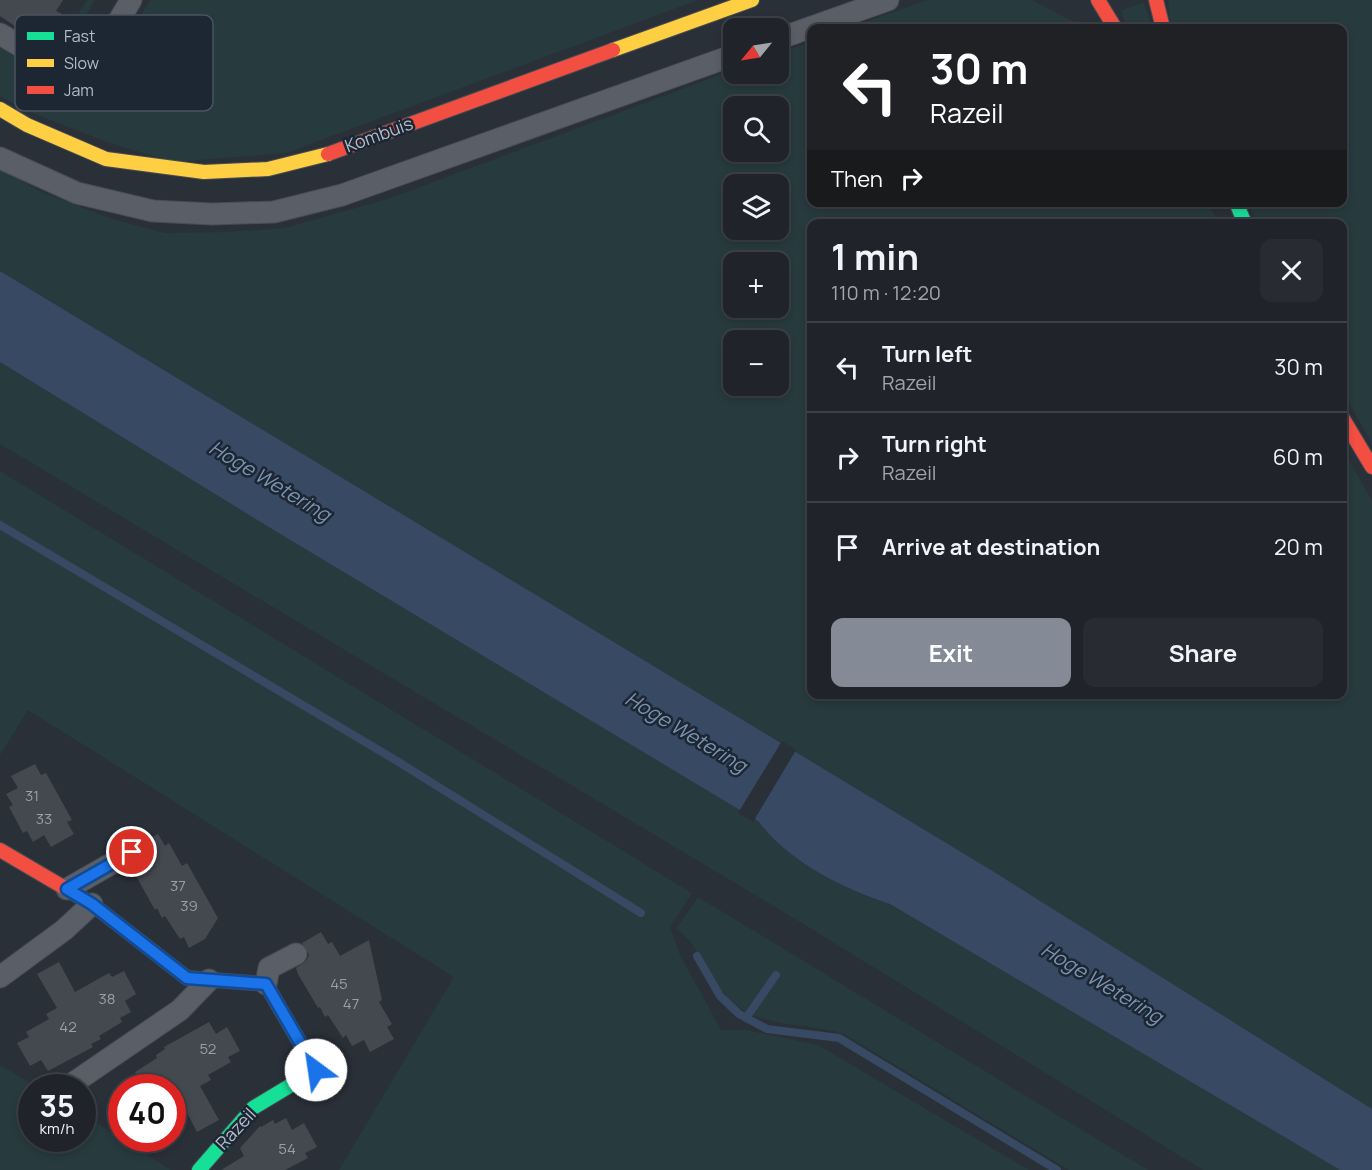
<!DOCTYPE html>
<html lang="en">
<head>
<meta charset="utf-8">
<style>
  :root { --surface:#20242a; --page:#282c32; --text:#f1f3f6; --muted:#a2a4a8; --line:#3d4147; --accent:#848b96 }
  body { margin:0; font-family:Manrope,sans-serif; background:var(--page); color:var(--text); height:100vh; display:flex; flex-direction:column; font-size:22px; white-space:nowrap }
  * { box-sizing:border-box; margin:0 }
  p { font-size:20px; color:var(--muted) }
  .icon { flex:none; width:33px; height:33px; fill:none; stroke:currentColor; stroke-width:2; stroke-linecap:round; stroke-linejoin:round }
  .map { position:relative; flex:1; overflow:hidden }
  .panel { position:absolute; left:807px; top:219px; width:540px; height:480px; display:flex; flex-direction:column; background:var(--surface); border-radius:12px; box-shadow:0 3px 9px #0003,0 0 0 2px var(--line) }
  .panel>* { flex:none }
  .guide { position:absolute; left:807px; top:24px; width:540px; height:183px; border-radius:12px; box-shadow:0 3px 9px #0003,0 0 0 2px var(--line); background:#202124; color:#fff; overflow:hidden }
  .needle { width:39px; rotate:240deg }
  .buttons { position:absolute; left:723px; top:18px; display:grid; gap:12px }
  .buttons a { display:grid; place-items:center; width:66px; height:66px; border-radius:12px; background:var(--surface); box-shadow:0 3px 9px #0003,0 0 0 2px var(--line); font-size:30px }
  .speed { position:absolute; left:18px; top:1074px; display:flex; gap:12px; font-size:30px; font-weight:700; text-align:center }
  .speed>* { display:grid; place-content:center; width:78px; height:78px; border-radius:50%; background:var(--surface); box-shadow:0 3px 9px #0003,0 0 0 2px var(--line); line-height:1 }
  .speed small { font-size:15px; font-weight:400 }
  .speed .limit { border:9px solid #d22; background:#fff; color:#111 }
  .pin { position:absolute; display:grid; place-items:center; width:51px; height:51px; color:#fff; margin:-26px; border:3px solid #fff; border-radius:50%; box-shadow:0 2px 6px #0007 }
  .me { position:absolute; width:66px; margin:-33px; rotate:329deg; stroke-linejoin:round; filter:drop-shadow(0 0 4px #0008) }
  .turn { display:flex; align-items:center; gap:21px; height:126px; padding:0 24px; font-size:27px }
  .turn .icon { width:78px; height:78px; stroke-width:2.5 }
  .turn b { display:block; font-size:42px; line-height:51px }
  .then { display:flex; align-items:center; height:57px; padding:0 24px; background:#0003; gap:12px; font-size:22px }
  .round { display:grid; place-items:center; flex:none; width:63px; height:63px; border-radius:12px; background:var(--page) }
  .head { display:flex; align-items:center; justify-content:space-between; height:102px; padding:0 24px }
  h1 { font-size:36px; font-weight:700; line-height:45px }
  .button { display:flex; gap:12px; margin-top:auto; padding:12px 24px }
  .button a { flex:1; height:69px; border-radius:12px; background:var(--accent); color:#fff; font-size:24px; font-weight:700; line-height:69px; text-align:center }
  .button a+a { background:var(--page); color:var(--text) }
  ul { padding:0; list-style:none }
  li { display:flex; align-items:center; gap:18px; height:90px; padding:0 24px; border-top:2px solid var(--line) }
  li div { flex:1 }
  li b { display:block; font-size:22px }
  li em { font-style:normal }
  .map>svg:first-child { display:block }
  .green { fill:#273a3e; fill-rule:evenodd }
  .water { fill:#384963 }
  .pier { fill:#2a3038 }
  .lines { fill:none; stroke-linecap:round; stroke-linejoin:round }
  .stream { stroke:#384963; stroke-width:8 }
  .building { fill:#444950 }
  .street-casing { stroke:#484c53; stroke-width:23 }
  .fast-casing { stroke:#484c53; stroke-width:16 }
  .slow-casing { stroke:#484c53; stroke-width:16 }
  .jam-casing { stroke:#484c53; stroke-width:16 }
  .street { stroke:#5a5e66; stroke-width:21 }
  .fast { stroke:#16e098; stroke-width:14 }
  .slow { stroke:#ffcf43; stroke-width:14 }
  .jam { stroke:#f24e42; stroke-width:14 }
  .route-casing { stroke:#114b97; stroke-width:15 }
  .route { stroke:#1a73e8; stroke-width:10 }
  .labels { text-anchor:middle; stroke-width:5; stroke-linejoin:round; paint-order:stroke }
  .number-label { font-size:15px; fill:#989fab }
  .street-label { font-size:18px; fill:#b4bcc9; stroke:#1d2633 }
  .water-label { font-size:20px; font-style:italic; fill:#7c92b1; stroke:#1d2633 }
  .key { fill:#1d2633; stroke:#4a5360; stroke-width:1.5 }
  .key-label { font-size:16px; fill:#b4bcc9 }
</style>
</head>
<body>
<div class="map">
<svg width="1372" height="1170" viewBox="0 0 1372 1170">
  <rect width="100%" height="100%" fill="#2a3038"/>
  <g class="green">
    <path d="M87,0H95L63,53L54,55Z"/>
    <path d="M150,0H698L286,153L175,162L112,144L25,110L0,96V46L86,84L107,71Z"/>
    <path d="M928,0H1032L1072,21L1096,23L1099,28H848Z"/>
    <path d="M1168,0H1372V444L1343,392L1342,224L1258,223L1248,203L1342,202V28H1171Z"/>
    <path d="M1143,2L1153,28H1127L1121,11Z"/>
    <path d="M811,42L812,202L1208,203L1219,223L812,224V694H1342L1343,449L1372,501V1109L991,870L0,271V168L39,191L112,219L165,233L228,232L285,228L391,198L733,70L734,74H778L779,53ZM734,106H778V152H734ZM734,184H778V230H734ZM734,262H778V308H734ZM734,340H778V386H734Z"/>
    <path d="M0,362L272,529L758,821C789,862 841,888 890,904L1340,1170H1203L797,920L0,444Z"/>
    <path d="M0,471L692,893L670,927L680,955L721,1030H746L818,1045L1029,1170H339L454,977L28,710L0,755Z"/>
    <path d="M698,897L1148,1170H1069L844,1034C804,1021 754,1030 725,995C706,973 701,946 676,929Z"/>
    <path d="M0,1065L37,1087L32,1088V1138H82L83,1115L171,1170H0Z"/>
  </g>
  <path class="water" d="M0,271L991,870L1372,1109V1170H1340L890,904C841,888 789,862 758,821L272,529L0,362Z"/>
  <path class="pier" d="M782,741L796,750L753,822L738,813Z"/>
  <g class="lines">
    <g class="stream">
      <path d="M0,525L397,761L641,913"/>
      <path d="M697,956L720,996L739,1014L767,1029L839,1038L1057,1170"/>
      <path d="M746,1018L776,975"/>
    </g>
  </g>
  <g class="building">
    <path d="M0,0H63L56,11L62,14L43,45L0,16Z"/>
    <path d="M35,764L41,775L46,773L72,820L67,822L74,834L51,847L44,835L33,842L27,831L23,833L9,807L13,805L6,794L18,788L11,776Z"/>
    <path d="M158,834L165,846L169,843L182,866L187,863L218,918L205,939L189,948L184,937L180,939L165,916L162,918L157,908L155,910L131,867L143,858L145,851L141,843Z"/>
    <path d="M321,932L328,944L332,942L340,956L369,940L382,1000L379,1002L392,1024L387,1027L394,1039L370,1052L364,1040L352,1046L346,1035L343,1038L328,1015L325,1017L320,1007L318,1008L298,974L296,968L306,961L309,955L302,943Z"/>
    <path d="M59,962L75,992L109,973L112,977L124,971L136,994L125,1001L131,1012L120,1018L122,1022L99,1036L101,1039L91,1044L93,1047L48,1071L41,1060L30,1066L17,1043L29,1037L26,1032L49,1019L46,1014L57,1008L37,974Z"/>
    <path d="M209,1022L216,1034L227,1027L240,1051L228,1057L231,1062L208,1075L211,1080L200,1086L219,1120L197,1132L179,1097L172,1101V1088H142L135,1072L157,1058L156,1055L165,1049L164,1047Z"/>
    <path d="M286,1118L292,1130L304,1123L317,1147L305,1153L308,1158L285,1170H221L244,1156L240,1148L260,1126L261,1127L273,1120L275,1124Z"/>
  </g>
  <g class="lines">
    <defs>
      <g id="street">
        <path d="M0,34L73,77L87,75L131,0"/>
        <path d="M778,39L888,0"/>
        <path d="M0,158L77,193L153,211L212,214L274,212L342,195L734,55"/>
        <path d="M67,889L132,852"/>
        <path d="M0,977L64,930L92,904"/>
        <path d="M266,984L269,968L296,954"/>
        <path d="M66,1088L180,1010L209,980"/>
      </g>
      <g id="fast">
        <path d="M1236,202L1245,224"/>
        <path d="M199,1170L253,1108L316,1070L278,1005"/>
      </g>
      <g id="slow">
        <path d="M613,50L752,0"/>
        <path d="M0,109L27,125L106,159L204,172L268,169L328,154"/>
      </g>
      <g id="jam">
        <path d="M1098,0L1115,28"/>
        <path d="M1156,0L1163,28"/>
        <path d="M328,154L613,50"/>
        <path d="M1342,417L1372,467"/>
        <path d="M0,850L92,904L187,978L266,984L278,1005"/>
      </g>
    </defs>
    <use href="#street" class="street-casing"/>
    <use href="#fast" class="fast-casing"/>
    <use href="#slow" class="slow-casing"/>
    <use href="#jam" class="jam-casing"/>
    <use href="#street" class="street"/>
    <use href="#fast" class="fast"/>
    <use href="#slow" class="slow"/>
    <use href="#jam" class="jam"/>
  </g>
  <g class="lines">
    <defs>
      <path id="route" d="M132,852L67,889L92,904L187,978L266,984L316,1070"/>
    </defs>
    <use href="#route" class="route-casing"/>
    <use href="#route" class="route"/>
  </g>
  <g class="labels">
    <g class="number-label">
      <text x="32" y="801">31</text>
      <text x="44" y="824">33</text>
      <text x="178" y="891">37</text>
      <text x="189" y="911">39</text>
      <text x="339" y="989">45</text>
      <text x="107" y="1004">38</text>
      <text x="351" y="1009">47</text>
      <text x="68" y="1032">42</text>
      <text x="208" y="1054">52</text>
      <text x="287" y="1154">54</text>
    </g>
    <g class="street-label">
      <text transform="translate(379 135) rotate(-20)" y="6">Kombuis</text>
      <text transform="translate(236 1129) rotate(-47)" y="6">Razeil</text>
    </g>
    <g class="water-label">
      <text transform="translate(270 481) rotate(31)" y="7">Hoge Wetering</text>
      <text transform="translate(686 732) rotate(31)" y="7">Hoge Wetering</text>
      <text transform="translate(1102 983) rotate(31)" y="7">Hoge Wetering</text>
    </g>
  </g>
  <rect x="15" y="15" width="198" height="96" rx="9" class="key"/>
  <rect x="27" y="32" width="27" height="8" fill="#16e098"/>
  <rect x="27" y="59" width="27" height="8" fill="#ffcf43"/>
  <rect x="27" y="86" width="27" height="8" fill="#f24e42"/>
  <g class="key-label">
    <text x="64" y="42">Fast</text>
    <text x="64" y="69">Slow</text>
    <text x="64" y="96">Jam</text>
  </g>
</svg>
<div class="buttons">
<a><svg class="needle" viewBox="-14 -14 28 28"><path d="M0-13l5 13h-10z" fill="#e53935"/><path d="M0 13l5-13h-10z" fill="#a2a4a8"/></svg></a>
<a><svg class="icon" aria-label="search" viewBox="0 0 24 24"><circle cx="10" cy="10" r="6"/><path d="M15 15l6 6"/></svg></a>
<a><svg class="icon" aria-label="layers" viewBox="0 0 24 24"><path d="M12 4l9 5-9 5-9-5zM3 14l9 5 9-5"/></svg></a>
<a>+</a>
<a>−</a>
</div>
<div class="speed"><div>35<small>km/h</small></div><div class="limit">40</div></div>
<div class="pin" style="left:132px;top:852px;background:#d93025"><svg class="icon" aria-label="arrive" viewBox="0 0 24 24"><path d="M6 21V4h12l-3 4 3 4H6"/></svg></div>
<svg class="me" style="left:316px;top:1070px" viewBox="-20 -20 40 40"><circle r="19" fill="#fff"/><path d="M0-13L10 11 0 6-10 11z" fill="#1a73e8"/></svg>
<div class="guide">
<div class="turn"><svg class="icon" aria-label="left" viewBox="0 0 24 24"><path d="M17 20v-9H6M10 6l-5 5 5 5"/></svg><div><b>30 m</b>Razeil</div></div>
<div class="then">Then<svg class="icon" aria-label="right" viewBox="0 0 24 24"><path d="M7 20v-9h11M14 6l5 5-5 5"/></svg></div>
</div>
<section class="panel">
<div class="head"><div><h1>1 min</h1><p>110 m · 12:20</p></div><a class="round"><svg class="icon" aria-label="close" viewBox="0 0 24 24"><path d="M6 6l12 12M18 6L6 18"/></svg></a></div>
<ul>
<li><svg class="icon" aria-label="left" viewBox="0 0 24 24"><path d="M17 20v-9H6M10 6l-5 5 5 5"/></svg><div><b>Turn left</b><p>Razeil</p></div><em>30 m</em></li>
<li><svg class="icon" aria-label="right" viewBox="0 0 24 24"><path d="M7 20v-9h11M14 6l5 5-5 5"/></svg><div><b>Turn right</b><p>Razeil</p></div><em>60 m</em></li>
<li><svg class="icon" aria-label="arrive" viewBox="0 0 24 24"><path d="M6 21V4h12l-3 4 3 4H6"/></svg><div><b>Arrive at destination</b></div><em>20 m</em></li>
</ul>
<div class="button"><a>Exit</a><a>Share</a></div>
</section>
</div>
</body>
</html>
